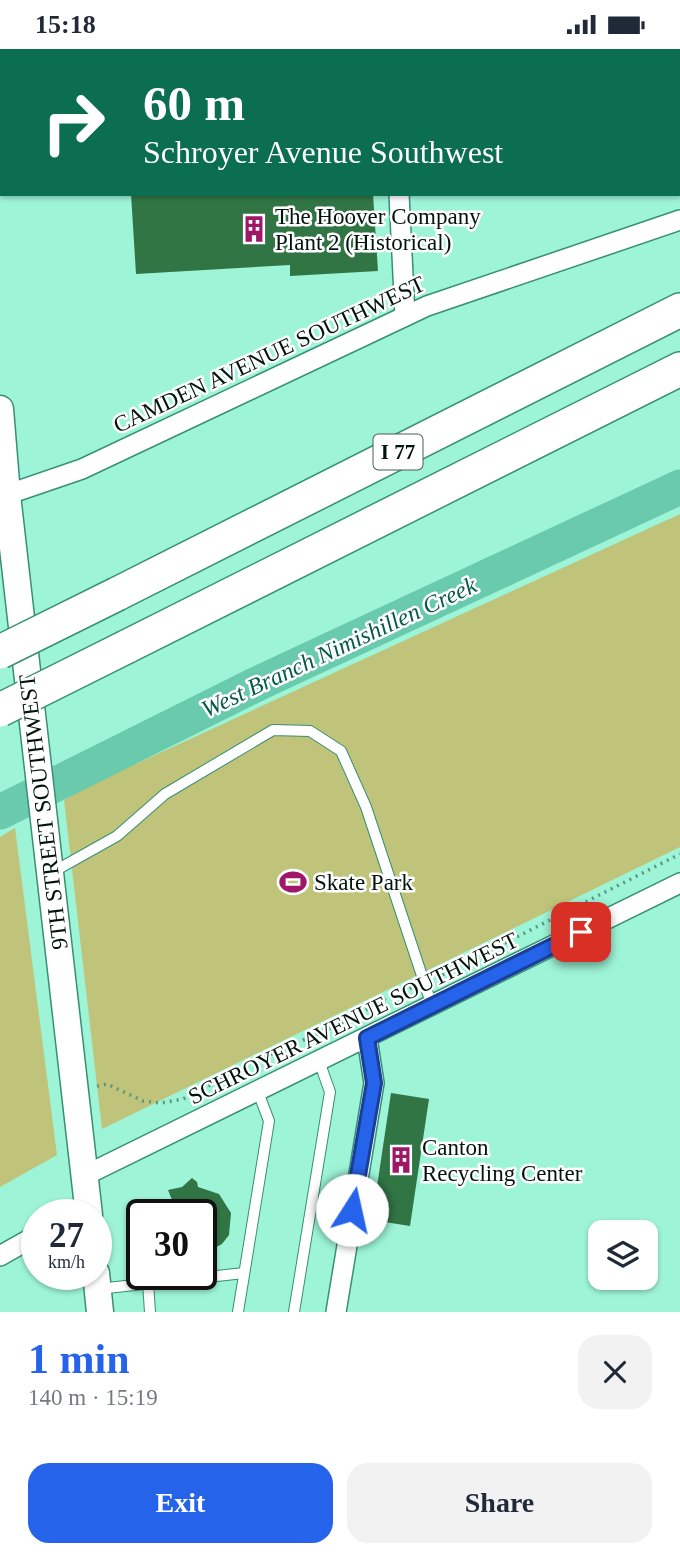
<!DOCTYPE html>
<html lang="en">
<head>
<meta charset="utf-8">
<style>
  :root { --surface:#fff; --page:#f2f2f3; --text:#1f2937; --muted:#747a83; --accent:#2563eb }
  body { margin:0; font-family:"Times New Roman",serif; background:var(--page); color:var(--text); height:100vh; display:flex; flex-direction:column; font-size:26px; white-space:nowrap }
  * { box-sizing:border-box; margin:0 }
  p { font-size:23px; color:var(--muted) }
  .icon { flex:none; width:38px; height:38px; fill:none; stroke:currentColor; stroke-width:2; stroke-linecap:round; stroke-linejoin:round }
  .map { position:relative; height:1263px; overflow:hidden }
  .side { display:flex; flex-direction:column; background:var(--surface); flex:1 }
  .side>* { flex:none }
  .guide { position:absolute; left:0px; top:0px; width:681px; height:147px; box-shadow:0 2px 5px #0004; background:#0b6e4f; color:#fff; overflow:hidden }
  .controls { position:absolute; left:588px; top:1171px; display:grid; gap:14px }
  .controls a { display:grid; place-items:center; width:70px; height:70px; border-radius:14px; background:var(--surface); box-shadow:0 2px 5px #0004; font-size:35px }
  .speed { position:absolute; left:21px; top:1150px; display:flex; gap:14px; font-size:35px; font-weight:700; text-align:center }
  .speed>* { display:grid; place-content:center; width:91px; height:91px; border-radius:50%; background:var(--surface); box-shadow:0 2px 5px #0004; line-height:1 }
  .speed small { font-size:18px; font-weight:400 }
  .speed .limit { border:4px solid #111; border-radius:10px; background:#fff; color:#111 }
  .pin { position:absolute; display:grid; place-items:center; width:60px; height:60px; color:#fff; margin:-30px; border-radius:14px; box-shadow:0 4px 10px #0006 }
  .me { position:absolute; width:77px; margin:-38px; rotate:10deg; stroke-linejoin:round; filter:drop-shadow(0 0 5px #0008) }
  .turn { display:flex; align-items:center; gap:24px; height:147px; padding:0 28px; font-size:32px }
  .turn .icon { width:91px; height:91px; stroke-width:2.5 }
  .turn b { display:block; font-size:49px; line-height:60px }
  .round { display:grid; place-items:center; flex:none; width:74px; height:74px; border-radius:21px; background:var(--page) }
  .summary { display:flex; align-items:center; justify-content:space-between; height:119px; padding:0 28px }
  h1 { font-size:42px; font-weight:700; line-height:52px; color:var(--accent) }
  .action { display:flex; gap:14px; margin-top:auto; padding:14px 28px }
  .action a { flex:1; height:80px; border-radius:21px; background:var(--accent); color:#fff; font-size:28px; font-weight:700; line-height:80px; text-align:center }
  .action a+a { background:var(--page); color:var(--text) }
  .status { display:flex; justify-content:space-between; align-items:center; height:49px; padding:0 35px; background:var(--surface); direction:ltr }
  .status svg { height:19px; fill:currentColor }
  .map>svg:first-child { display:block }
  .green { fill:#c0c47a }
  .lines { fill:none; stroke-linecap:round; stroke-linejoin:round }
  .river { stroke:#6acaac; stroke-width:35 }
  .building { fill:#317545 }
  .lane-casing { stroke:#378f75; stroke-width:12 }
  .street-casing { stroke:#378f75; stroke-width:22 }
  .secondary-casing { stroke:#378f75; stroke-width:29 }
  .highway-casing { stroke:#378f75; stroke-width:36 }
  .path { stroke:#5b9682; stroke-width:3.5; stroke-dasharray:2 5; stroke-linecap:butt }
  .lane { stroke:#fff; stroke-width:10 }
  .street { stroke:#fff; stroke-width:19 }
  .secondary { stroke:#fff; stroke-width:26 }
  .highway { stroke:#fff; stroke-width:33 }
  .highway-bridge-casing { stroke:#378f75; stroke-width:36; stroke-linecap:butt }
  .highway-bridge { stroke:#fff; stroke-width:33 }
  .route-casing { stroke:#184099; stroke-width:18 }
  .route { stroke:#2563eb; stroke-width:12 }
  .labels { text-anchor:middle; stroke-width:5; stroke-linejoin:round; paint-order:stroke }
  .shield { fill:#fff; stroke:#4c5a55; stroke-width:2 }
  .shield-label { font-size:21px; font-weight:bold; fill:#00140c }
  .poi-label { font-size:23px; fill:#00140c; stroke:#fff; text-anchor:start }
  .street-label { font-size:23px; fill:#00140c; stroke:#fff }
  .water-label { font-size:24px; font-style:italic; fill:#075a46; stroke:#fff }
</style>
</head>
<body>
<div class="status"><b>15:18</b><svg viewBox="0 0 49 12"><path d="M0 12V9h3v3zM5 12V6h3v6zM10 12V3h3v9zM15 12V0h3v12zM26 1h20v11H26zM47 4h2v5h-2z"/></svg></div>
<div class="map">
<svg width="680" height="1263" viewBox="0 0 680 1263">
  <rect width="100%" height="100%" fill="#9df4d7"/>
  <g class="green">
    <path d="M680,465V798L102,1080L64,751L92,735Z"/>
    <path d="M15,779L57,1106L0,1138V788Z"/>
  </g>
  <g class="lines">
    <path class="river" d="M0,763L257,635L680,438"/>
  </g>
  <g class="building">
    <path d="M131,145H373L378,222L290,227V216L136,225Z"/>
    <path d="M391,1044L429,1050L410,1177L372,1171Z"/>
    <path d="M192,1129L197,1133L198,1138L219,1145L231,1164L229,1186L222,1195L203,1205L201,1166H166L172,1151L168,1141L182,1138Z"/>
  </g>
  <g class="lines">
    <defs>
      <g id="lane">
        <path d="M679,18H680"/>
        <path d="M0,58H2"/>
        <path d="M51,824L117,787L165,745L273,681L310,682L341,702L366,758L432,957"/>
        <path d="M148,1234L150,1263"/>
        <path d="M98,1240L244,1224"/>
        <path d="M238,1263L269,1072L258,1043"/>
        <path d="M294,1263L330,1043L319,1012"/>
      </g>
      <g id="street">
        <path d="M391,0V2"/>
        <path d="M399,145L405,267"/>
        <path d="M0,448L82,420L427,257L680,171"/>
        <path d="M84,1127L680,834"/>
        <path d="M0,1207L37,1186"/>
        <path d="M336,1263L374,1034L367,989"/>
      </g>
      <g id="secondary">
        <path d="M0,360L7,446L89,1166"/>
        <path d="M96,1224L100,1263"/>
      </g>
      <g id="highway">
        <path d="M117,545L680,261"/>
        <path d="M126,598L680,320"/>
      </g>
    </defs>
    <use href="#lane" class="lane-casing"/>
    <use href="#street" class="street-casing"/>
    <use href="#secondary" class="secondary-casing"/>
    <use href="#highway" class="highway-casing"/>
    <g class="path">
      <path d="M436,929L680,805"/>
      <path d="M97,1037L107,1035L143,1052L161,1054L183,1050L263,1009L353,969L388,948L413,938"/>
    </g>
    <use href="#lane" class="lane"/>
    <use href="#street" class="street"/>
    <use href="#secondary" class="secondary"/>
    <use href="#highway" class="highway"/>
    <defs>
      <g id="highway-bridge">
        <path d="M0,603L117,545"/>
        <path d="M0,661L126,598"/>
      </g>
    </defs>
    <use href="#highway-bridge" class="highway-bridge-casing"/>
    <use href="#highway-bridge" class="highway-bridge"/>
  </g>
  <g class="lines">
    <defs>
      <path id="route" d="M352,1161L374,1034L367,989L581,883"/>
    </defs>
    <use href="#route" class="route-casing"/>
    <use href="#route" class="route"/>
  </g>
  <defs>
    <symbol id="building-bare" viewBox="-9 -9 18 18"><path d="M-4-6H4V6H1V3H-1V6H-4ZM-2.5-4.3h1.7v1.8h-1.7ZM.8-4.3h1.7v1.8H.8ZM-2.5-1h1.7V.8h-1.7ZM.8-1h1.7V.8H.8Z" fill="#9e1867" stroke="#fff" stroke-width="2.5" paint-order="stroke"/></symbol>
    <symbol id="stadium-bare" viewBox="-9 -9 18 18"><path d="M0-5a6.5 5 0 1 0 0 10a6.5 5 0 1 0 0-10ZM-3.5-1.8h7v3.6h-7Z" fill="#9e1867" stroke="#fff" stroke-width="2.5" paint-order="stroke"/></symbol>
  </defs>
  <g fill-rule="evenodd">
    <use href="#building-bare" x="235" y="161" width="38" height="38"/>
    <use href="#stadium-bare" x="274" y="814" width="38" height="38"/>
    <use href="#building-bare" x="382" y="1092" width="38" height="38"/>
  </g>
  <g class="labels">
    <rect class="shield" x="373.5" y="385.5" width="49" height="35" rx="5"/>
    <g class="shield-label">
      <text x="398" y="410">I 77</text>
    </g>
    <g class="poi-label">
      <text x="275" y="175">The Hoover Company<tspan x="275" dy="26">Plant 2 (Historical)</tspan></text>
      <text x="314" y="841">Skate Park</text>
      <text x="422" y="1106">Canton<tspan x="422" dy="26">Recycling Center</tspan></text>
    </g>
    <g class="street-label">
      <text transform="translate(269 305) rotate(-25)" y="8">CAMDEN AVENUE SOUTHWEST</text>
      <text transform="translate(43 763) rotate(-97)" y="8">9TH STREET SOUTHWEST</text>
      <text transform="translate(353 969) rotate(-26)" y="8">SCHROYER AVENUE SOUTHWEST</text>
    </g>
    <g class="water-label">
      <text transform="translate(339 598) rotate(-25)" y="8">West Branch Nimishillen Creek</text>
    </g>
  </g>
</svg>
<div class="controls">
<a><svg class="icon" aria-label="layers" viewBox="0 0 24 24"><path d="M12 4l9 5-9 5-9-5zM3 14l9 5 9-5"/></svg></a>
</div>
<div class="speed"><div>27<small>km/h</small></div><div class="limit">30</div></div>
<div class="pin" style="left:581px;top:883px;background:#d93025"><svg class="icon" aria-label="arrive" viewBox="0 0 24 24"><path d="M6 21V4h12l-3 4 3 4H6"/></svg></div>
<svg class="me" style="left:352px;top:1161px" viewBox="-20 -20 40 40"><circle r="19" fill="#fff"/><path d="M0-13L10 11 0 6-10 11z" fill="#2563eb"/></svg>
<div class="guide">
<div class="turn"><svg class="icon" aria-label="right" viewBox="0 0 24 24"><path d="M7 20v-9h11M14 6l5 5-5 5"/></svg><div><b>60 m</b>Schroyer Avenue Southwest</div></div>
</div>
</div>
<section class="side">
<div class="summary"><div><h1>1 min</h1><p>140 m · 15:19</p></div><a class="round"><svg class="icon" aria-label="close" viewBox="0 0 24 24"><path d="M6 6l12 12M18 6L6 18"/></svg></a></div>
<div class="action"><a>Exit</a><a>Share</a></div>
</section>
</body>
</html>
